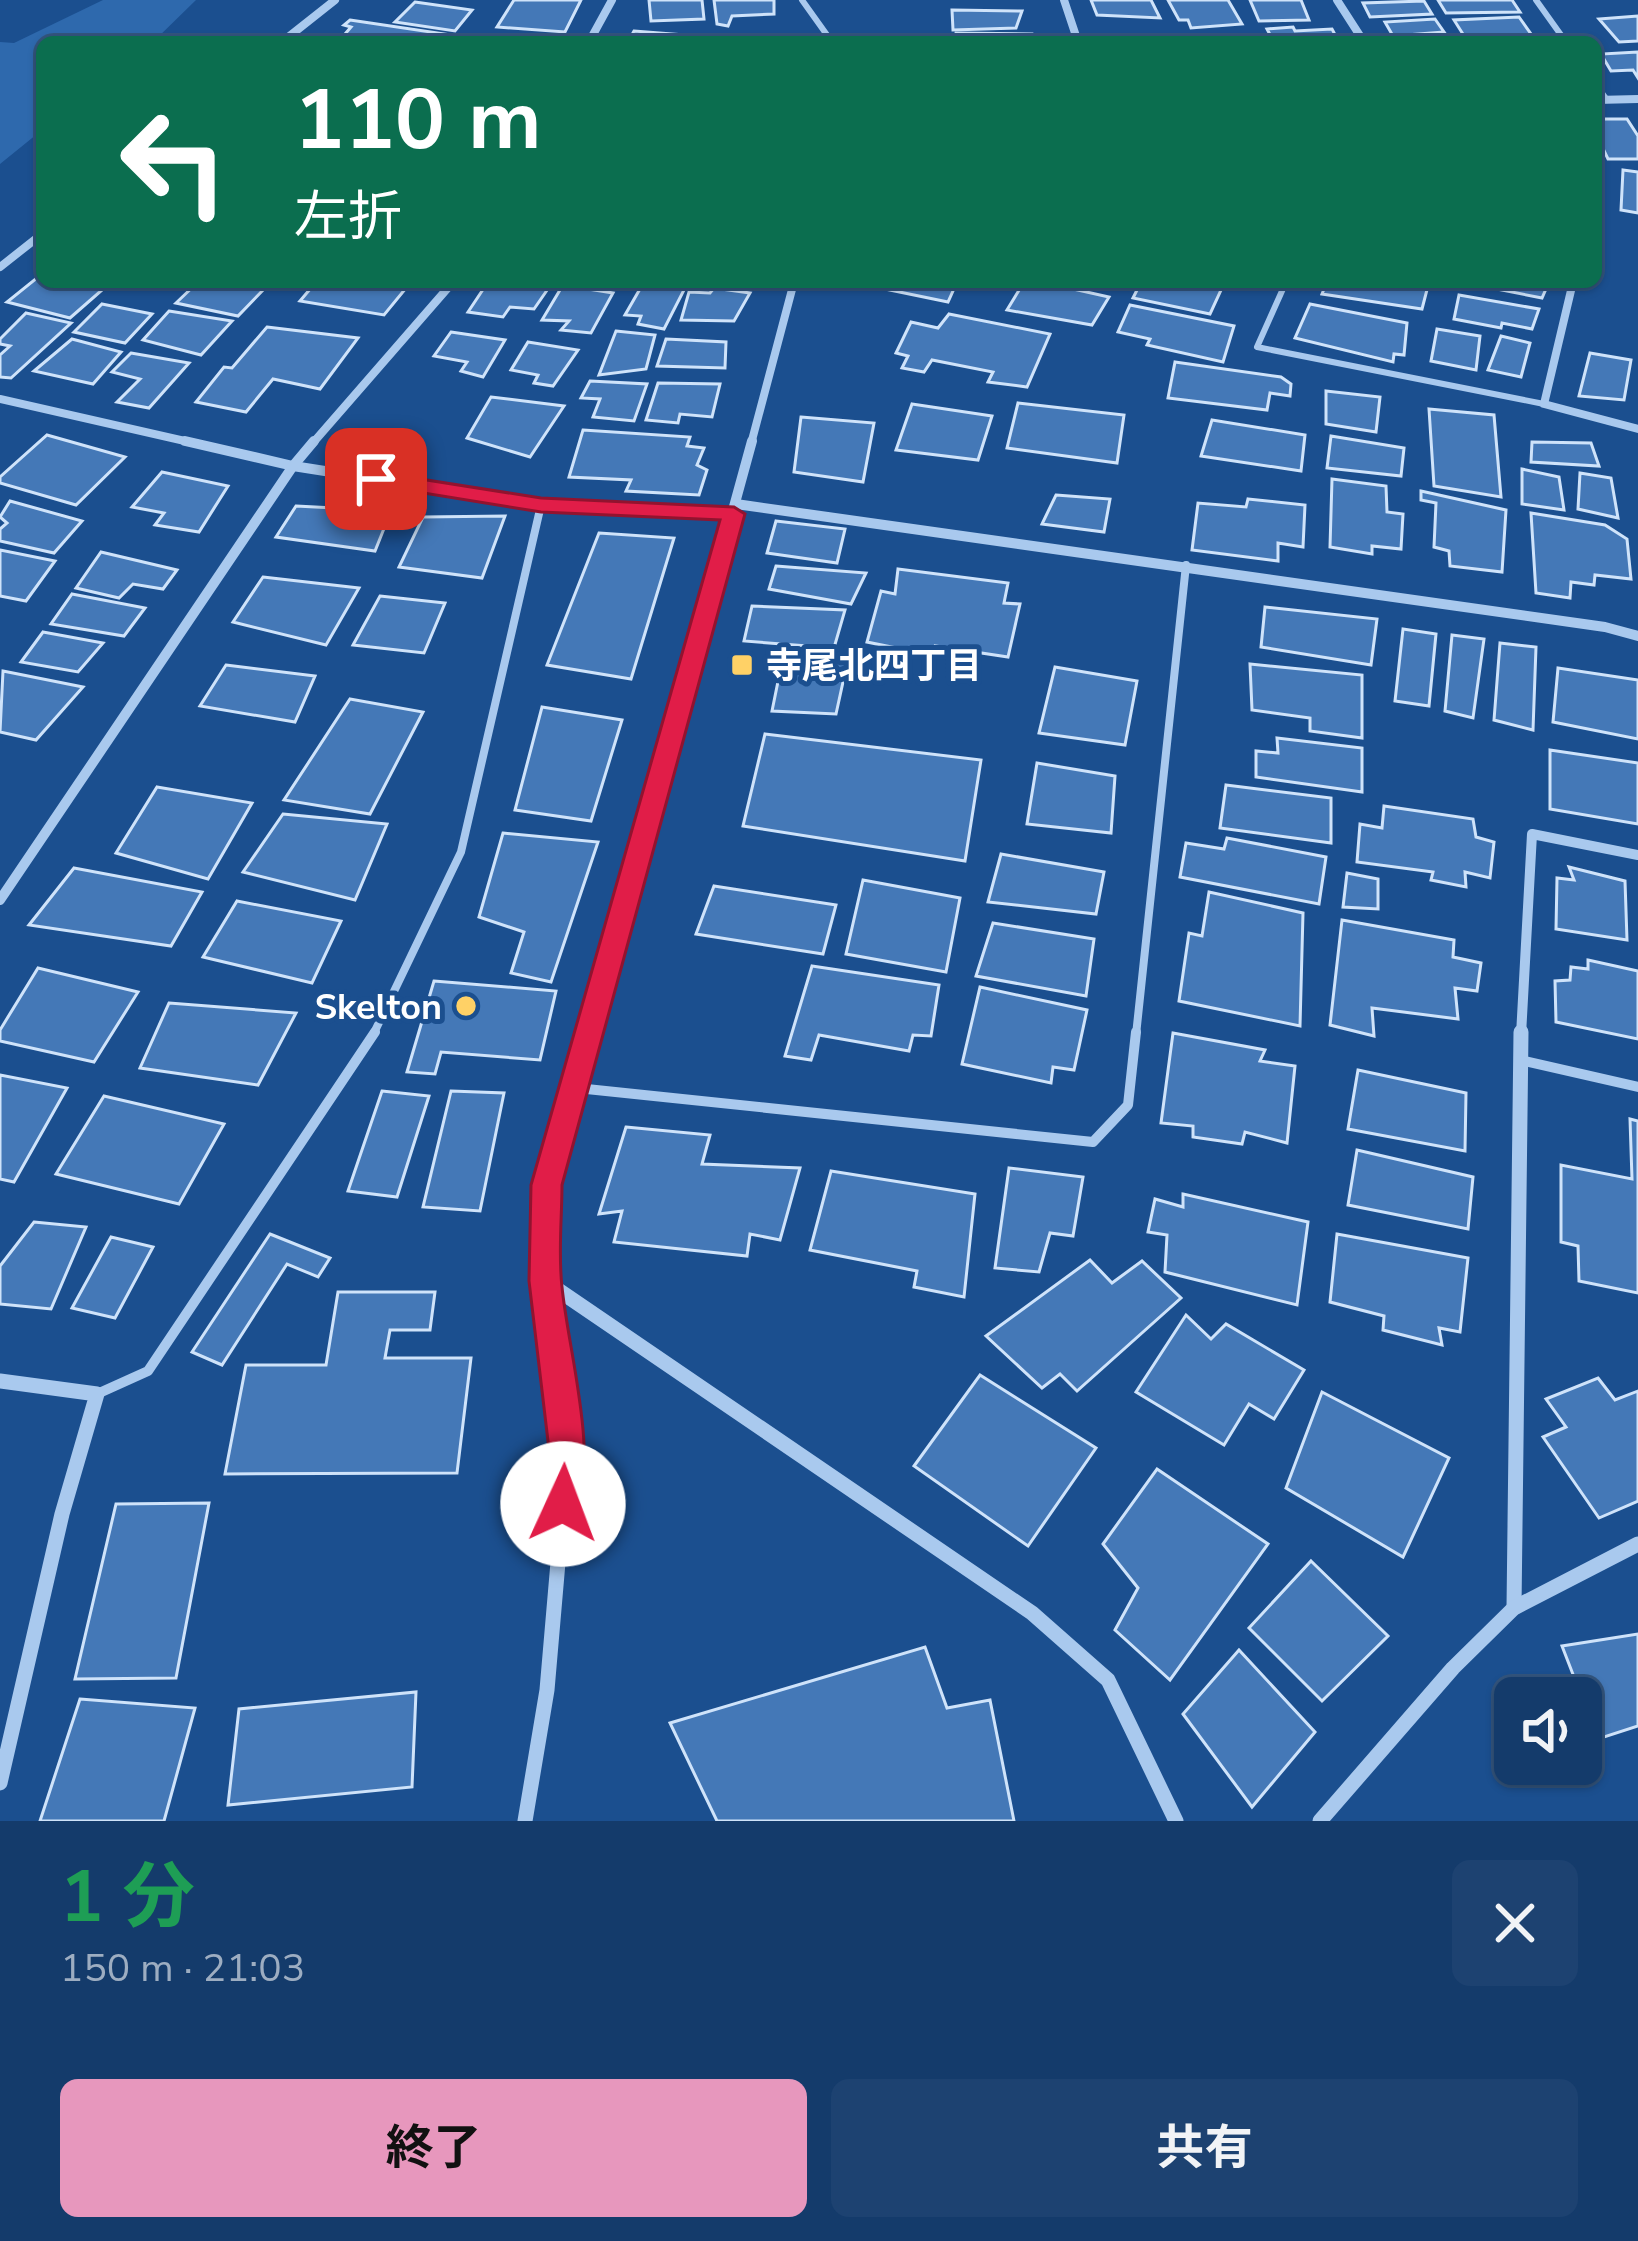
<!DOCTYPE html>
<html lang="ja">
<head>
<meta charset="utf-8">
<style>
  :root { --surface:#143b6b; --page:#1d4271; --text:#f1f3f6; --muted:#9dadc1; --line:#33557e; --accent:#e797bd }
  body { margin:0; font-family:"Nunito Sans","Noto Sans JP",sans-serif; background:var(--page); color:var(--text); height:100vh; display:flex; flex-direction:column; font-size:45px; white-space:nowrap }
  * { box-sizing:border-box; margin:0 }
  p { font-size:39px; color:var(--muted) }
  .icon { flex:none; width:66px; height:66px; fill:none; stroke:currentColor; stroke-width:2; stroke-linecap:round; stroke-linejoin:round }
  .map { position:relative; height:1821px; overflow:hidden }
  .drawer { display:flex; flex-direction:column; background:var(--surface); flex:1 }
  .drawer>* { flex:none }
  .top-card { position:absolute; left:36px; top:36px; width:1566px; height:252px; border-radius:18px; box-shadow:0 3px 9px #0004,0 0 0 3px var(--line); background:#0b6e4f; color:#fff; overflow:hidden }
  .buttons { position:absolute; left:1494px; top:1677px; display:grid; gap:24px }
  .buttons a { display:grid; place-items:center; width:108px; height:108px; border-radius:18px; background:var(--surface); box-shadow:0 3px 9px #0004,0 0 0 3px var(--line); font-size:60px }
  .pin { position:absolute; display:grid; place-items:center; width:102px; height:102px; color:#fff; margin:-51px; border-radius:24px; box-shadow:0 6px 18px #0006 }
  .me { position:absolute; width:132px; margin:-66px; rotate:2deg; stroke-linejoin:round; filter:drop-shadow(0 0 9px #0008) }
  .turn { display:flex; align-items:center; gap:42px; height:252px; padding:0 60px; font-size:54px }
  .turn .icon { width:156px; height:156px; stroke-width:2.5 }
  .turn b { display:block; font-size:84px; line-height:102px }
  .round { display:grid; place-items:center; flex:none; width:126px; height:126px; border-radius:18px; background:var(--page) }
  .head { display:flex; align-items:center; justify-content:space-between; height:204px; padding:0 60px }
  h1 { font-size:72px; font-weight:700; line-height:90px; color:#1e9e55 }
  .button { display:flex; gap:24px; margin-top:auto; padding:24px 60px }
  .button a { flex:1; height:138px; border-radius:18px; background:var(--accent); color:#111; font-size:48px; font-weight:700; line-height:138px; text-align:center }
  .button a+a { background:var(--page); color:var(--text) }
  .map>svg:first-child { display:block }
  .green { fill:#2e69ad }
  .building { fill:#4478b7; stroke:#cfe3fa; stroke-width:3 }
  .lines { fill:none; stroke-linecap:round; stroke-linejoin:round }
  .lane-far2 { stroke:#a9c9ee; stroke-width:6 }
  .lane-far1 { stroke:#a9c9ee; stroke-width:8 }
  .lane { stroke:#a9c9ee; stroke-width:10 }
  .street-far2 { stroke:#a9c9ee; stroke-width:8 }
  .street-far1 { stroke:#a9c9ee; stroke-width:10 }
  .street { stroke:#a9c9ee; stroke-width:15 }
  .route { fill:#e11d48; stroke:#92132f; stroke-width:3 }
  .poi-dot { fill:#ffd166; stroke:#1b4f8f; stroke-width:4.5 }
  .labels { text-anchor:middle; stroke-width:10; stroke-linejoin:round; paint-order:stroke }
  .poi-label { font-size:36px; font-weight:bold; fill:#fff; stroke:#1b4f8f; text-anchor:start }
</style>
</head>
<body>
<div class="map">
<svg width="1638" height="1821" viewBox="0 0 1638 1821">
  <rect width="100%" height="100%" fill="#1b4f8f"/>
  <path class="green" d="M103,0H196L153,42H42V130L0,164V42L14,43Z"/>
  <g class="building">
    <path d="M514,0H581L565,32L497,27Z"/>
    <path d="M649,0H702L704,19L651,21Z"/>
    <path d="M714,0H774V14L732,16L728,26L717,24Z"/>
    <path d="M1091,0H1151L1160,18L1097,15Z"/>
    <path d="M1168,0H1228L1242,24L1191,28L1188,20H1179Z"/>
    <path d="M1250,0H1301L1309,20L1259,21Z"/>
    <path d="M1438,0H1512L1520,12L1446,13Z"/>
    <path d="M1424,1L1432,14L1370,17L1363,3Z"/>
    <path d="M415,2L472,10L455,31L395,22Z"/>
    <path d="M952,10L1022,11L1016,28L953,30Z"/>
    <path d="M1638,16V41L1619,42L1599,19Z"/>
    <path d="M1519,17L1536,41L1468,42L1454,20Z"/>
    <path d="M1435,19L1444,32L1393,36L1385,22Z"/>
    <path d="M350,20L458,36L452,42L339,41L351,27L344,25Z"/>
    <path d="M1293,27L1295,31L1332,29L1339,42H1274L1267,29Z"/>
    <path d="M634,31L711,37L708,42H628Z"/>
    <path d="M956,33L1032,34L1033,42H955Z"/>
    <path d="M726,35L791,39L792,42H724Z"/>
    <path d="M1638,52V78L1633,70L1611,71L1601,54Z"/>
    <path d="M1596,119H1627L1638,136V159H1608L1596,134Z"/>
    <path d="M1623,170L1638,172V213L1621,210Z"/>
    <path d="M38,277L42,282L102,290L70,318L7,302Z"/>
    <path d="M198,282H230L265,288L238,316L176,303Z"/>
    <path d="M316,282H411L384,315L300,301Z"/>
    <path d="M488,282H543L552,283L534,309L510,307L503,317L468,312Z"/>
    <path d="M644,282L685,288L664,329L638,324L641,316L625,315Z"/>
    <path d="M851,282H957L948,302Z"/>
    <path d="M1024,282H1042L1109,297L1092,325L1007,310Z"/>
    <path d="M1141,282H1189L1222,288L1210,314L1133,298Z"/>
    <path d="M1327,282H1429L1422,309L1322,294Z"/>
    <path d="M1461,282H1549L1542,298Z"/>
    <path d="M563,285L613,293L591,333L561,330L569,321L542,320Z"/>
    <path d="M714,288L750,293L734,321L681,320L689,292L710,293Z"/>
    <path d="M1459,295L1539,309L1532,329L1502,323L1501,328L1454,319Z"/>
    <path d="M102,304L152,314L125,343L74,332Z"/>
    <path d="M1310,304L1407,323L1404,355L1394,354L1393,362L1295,338Z"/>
    <path d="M1130,305L1234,326L1223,362L1147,345L1150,339L1118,332Z"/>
    <path d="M169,311L232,321L201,355L143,340Z"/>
    <path d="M26,313L71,323L11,378L0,377V355L10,346L0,344V339Z"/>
    <path d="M949,314L1050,334L1027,387L988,382L993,372L932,360L924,372L902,368L908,356L896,353L911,322L938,328Z"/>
    <path d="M267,327L358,338L320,389L273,379L246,412L196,402L224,367L232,368Z"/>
    <path d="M1437,329L1480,336L1476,370L1431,361Z"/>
    <path d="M616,331L655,335L646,369L599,375Z"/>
    <path d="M451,332L505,340L483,377L461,371L467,362L434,356Z"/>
    <path d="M1501,336L1530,343L1521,377L1488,370Z"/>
    <path d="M72,339L121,352L93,384L34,371Z"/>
    <path d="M666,339L726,342L725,368L657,366Z"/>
    <path d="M528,342L578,350L553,386L534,383L538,375L511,370Z"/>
    <path d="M131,353L189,363L149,408L117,402L140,379L112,372Z"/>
    <path d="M1590,353L1631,360L1624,400L1579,396Z"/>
    <path d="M1175,362L1281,377L1291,384L1290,396L1270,393L1267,410L1168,398Z"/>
    <path d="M590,381L647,384L634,421L593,417L600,399L581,398Z"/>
    <path d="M658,383L720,384L712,417L680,414L678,423L646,420Z"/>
    <path d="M1326,391L1380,397L1376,432L1326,424Z"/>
    <path d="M491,397L564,406L530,457L467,438Z"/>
    <path d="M1018,403L1124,415L1117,463L1007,448Z"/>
    <path d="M912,404L992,416L978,460L896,450Z"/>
    <path d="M1429,409L1494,415L1501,497L1434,486Z"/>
    <path d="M801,417L874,423L863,482L794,472Z"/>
    <path d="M1212,420L1305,435L1301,471L1201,456Z"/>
    <path d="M583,430L690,437L687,446L704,448L697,465L707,470L699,495L626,491L631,480L569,477Z"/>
    <path d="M47,435L125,457L76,505L0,483V477Z"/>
    <path d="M1331,436L1404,448L1401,476L1327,468Z"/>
    <path d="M1532,442L1591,443L1599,466L1531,462Z"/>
    <path d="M1522,469L1559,477L1564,510L1522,504Z"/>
    <path d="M162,472L228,486L199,532L155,525L164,513L132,507Z"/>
    <path d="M1580,473L1611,478L1618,518L1578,509Z"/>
    <path d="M1332,479L1386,486L1387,512L1403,514L1401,549L1372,546V554L1330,547Z"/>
    <path d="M1421,491L1506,510L1502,572L1450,566L1449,551L1434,547L1436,503L1421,500Z"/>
    <path d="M1056,495L1110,499L1104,532L1042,524Z"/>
    <path d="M1248,499L1305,505L1303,547L1278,543V561L1192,550L1198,503L1246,507Z"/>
    <path d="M10,501L82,521L54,553L0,541V529L7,523L0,517Z"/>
    <path d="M296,506L391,511L375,551L276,537Z"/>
    <path d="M1531,513L1605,525L1627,539L1631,579L1595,575L1594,585L1571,582L1570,598L1536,593Z"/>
    <path d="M505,516L482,578L399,567L423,517Z"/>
    <path d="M776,521L845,529L837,563L767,553Z"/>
    <path d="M599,533L674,538L631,679L547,665Z"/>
    <path d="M0,550L55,561L26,601L0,596Z"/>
    <path d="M101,552L177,570L163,589L133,584L119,598L76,588Z"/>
    <path d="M776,566L866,573L851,604L769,589Z"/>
    <path d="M898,569L1008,583L1004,603L1020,604L1008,657L935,646L931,655L867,642L881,591L895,594Z"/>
    <path d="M263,577L359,588L326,645L233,622Z"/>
    <path d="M72,594L145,608L124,636L51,624Z"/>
    <path d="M380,596L445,603L424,653L353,645Z"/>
    <path d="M752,606L845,610L834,648L744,641Z"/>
    <path d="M1265,607L1377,619L1371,665L1261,647Z"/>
    <path d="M1403,629L1436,634L1429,706L1395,701Z"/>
    <path d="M43,632L103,643L78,672L21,662Z"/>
    <path d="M1452,635L1484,639L1473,718L1445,711Z"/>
    <path d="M1500,643L1536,647L1533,730L1494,720Z"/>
    <path d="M784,652L848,659L836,714L772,711Z"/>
    <path d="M1250,664L1362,675V738L1310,731V718L1252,710Z"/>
    <path d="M226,665L315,676L295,722L200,706Z"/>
    <path d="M1055,667L1137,681L1125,745L1039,733Z"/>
    <path d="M1558,668L1638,680V739L1553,722Z"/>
    <path d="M3,671L83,687L36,740L0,732Z"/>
    <path d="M350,699L423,712L370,814L284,800Z"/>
    <path d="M542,707L622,720L591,821L515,810Z"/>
    <path d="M765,734L981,760L965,861L743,826Z"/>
    <path d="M1277,738L1362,748V792L1256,777V751L1278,753Z"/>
    <path d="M1550,750L1638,763V824L1550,809Z"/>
    <path d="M1037,763L1115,776L1111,833L1027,824Z"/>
    <path d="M1226,785L1331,798V843L1220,828Z"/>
    <path d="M157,787L252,803L208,879L116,853Z"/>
    <path d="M1384,806L1473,819L1476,837L1494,842L1490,878L1465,872L1466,887L1431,880L1433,872L1357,862L1360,824L1382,828Z"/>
    <path d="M283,814L387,824L355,900L243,872Z"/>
    <path d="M503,833L598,842L551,982L511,973L524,932L479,917Z"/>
    <path d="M1227,838L1326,857L1319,904L1180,877L1186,843L1224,849Z"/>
    <path d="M1001,854L1104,872L1096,914L988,902Z"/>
    <path d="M1569,867L1625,881L1627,940L1556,929L1557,878L1574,880Z"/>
    <path d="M74,868L202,892L171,946L29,925Z"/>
    <path d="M1347,873L1378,879V909L1343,907Z"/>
    <path d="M863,880L960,898L946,972L846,954Z"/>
    <path d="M714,886L836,905L823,954L696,934Z"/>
    <path d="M1209,892L1303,913L1300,1026L1179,1001L1189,933L1202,936Z"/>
    <path d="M237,901L341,921L312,983L203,957Z"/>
    <path d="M1342,920L1454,940L1453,957L1481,963L1477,991L1455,988L1458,1019L1372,1008L1374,1036L1330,1025Z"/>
    <path d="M993,923L1094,939L1086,996L976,976Z"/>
    <path d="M1588,960L1638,971V1039L1556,1022L1555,981L1570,980L1571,967L1588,969Z"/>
    <path d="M812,966L939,985L931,1036L913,1035L909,1051L819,1035L811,1060L785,1056Z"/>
    <path d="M38,968L138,992L94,1062L0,1041V1030Z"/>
    <path d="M434,981L556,991L540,1060L441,1052L435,1074L407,1072Z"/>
    <path d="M980,987L1087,1010L1074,1070L1053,1067L1051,1083L962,1064Z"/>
    <path d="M169,1003L296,1013L258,1085L140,1068Z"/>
    <path d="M1173,1033L1265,1050L1260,1061L1295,1066L1287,1143L1245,1132L1242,1144L1193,1137V1126L1161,1123Z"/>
    <path d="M1358,1070L1466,1093L1465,1151L1348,1129Z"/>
    <path d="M0,1075L67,1088L14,1182L0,1179Z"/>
    <path d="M382,1091L429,1096L397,1197L348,1191Z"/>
    <path d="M451,1091L504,1093L480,1211L423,1207Z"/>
    <path d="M104,1096L224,1124L179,1204L56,1174Z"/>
    <path d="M1630,1119L1638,1121V1293L1579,1281L1578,1246L1561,1242V1165L1632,1179Z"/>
    <path d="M626,1127L710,1135L702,1164L800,1168L780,1240L750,1234L747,1256L614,1242L622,1211L599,1214Z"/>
    <path d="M1357,1150L1473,1177L1468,1229L1348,1205Z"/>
    <path d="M1009,1168L1083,1177L1073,1236L1050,1233L1039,1272L995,1268Z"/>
    <path d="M831,1171L975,1194L964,1297L914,1287L917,1271L810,1250Z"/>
    <path d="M1183,1194L1308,1222L1297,1305L1165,1272L1167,1235L1148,1232L1155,1199L1183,1207Z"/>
    <path d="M34,1222L86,1227L51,1309L0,1304V1266Z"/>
    <path d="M270,1234L330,1258L318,1277L287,1264L222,1365L192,1352Z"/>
    <path d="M1337,1234L1468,1258L1460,1332L1439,1328L1442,1345L1383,1330L1384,1316L1330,1302Z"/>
    <path d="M111,1237L153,1247L115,1318L72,1308Z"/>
    <path d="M1090,1260L1112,1283L1142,1261L1181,1298L1077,1391L1060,1374L1042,1388L986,1336Z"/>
    <path d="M338,1292H435L430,1330H390L385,1358H471L457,1473L225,1474L246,1365H326Z"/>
    <path d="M1186,1315L1211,1339L1226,1324L1304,1370L1274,1419L1249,1404L1224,1445L1136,1392Z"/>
    <path d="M980,1375L1096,1448L1028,1546L914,1466Z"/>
    <path d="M1598,1378L1615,1400L1638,1391V1501L1599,1518L1543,1437L1566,1427L1546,1399Z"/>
    <path d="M1322,1392L1449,1458L1403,1557L1286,1488Z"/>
    <path d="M1157,1469L1268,1544L1170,1680L1115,1630L1138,1588L1103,1544Z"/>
    <path d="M209,1503L176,1678L75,1679L116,1504Z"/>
    <path d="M1311,1561L1388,1636L1322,1701L1249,1628Z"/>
    <path d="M1638,1634V1726L1598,1739L1562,1646Z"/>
    <path d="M925,1647L947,1708L990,1700L1014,1821H717L670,1723Z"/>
    <path d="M1239,1650L1315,1732L1252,1807L1183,1714Z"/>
    <path d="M416,1692L412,1787L228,1805L239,1709Z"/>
    <path d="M80,1699L195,1708L164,1821H40Z"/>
  </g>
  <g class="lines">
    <g class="lane-far2">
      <path d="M802,0L832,42"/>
      <path d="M1536,0L1566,42"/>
      <path d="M1596,85L1607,100"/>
      <path d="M1286,282L1257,347L1544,404"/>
    </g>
    <g class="lane-far1">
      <path d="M373,1035L461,852L541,505"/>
      <path d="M1136,1035L1186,565"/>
    </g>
    <g class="lane">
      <path d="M1520,1060L1638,1087"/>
      <path d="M577,1088L1093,1142L1128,1105L1136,1032"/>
      <path d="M97,1394L148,1371L375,1032"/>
    </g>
    <g class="street-far2">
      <path d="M1064,0L1078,42"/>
      <path d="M1337,0L1364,42"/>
      <path d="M282,42L335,0"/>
      <path d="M589,42L612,0"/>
      <path d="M1596,100L1638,99"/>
      <path d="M0,267L42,234"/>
      <path d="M1573,282L1544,404L1638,429"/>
      <path d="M0,399L198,444"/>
      <path d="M312,444L453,282"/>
      <path d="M751,444L794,282"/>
    </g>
    <g class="street-far1">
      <path d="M185,441L293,466L541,505L734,514"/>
      <path d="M736,504L1605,627L1638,636"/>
      <path d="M0,900L293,466L314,441"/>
      <path d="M589,1035L752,441"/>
      <path d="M1521,1035L1532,834L1638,855"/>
    </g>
    <g class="street">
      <path d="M545,1281L1032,1613L1108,1680L1176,1821"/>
      <path d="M0,1381L97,1394L62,1514L0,1783"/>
      <path d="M1514,1608L1521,1032"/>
      <path d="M525,1821L547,1690L567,1458L545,1281L547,1185L590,1032"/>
      <path d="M1320,1821L1453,1668L1514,1608L1638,1544"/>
    </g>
  </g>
  <path class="route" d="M376,472L541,498L734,507L745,514L562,1185C562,1218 558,1253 562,1287C568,1350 600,1458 575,1516L563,1521L551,1516L546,1504L550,1458L529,1281L531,1185L720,520L541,512L368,484L365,479Z"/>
  <g class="poi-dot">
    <rect x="730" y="653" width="24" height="24" rx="6"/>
    <circle cx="466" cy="1006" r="12"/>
  </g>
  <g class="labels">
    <g class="poi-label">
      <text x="766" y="678">寺尾北四丁目</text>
      <text x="442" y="1019" text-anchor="end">Skelton</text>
    </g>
  </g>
</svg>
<div class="buttons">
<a><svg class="icon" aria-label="sound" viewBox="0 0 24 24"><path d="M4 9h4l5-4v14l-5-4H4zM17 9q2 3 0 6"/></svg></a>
</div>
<div class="pin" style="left:376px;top:479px;background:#d93025"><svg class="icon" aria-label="arrive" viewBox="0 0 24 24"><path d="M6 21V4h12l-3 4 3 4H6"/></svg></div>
<svg class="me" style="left:563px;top:1504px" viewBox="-20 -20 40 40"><circle r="19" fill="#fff"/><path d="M0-13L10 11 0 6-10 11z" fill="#e11d48"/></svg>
<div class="top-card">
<div class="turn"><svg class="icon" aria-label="left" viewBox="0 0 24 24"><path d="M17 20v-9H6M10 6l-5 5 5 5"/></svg><div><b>110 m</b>左折</div></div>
</div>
</div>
<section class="drawer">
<div class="head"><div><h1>1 分</h1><p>150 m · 21:03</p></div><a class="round"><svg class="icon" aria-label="close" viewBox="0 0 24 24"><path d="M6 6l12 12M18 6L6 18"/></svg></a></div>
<div class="button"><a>終了</a><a>共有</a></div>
</section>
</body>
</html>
